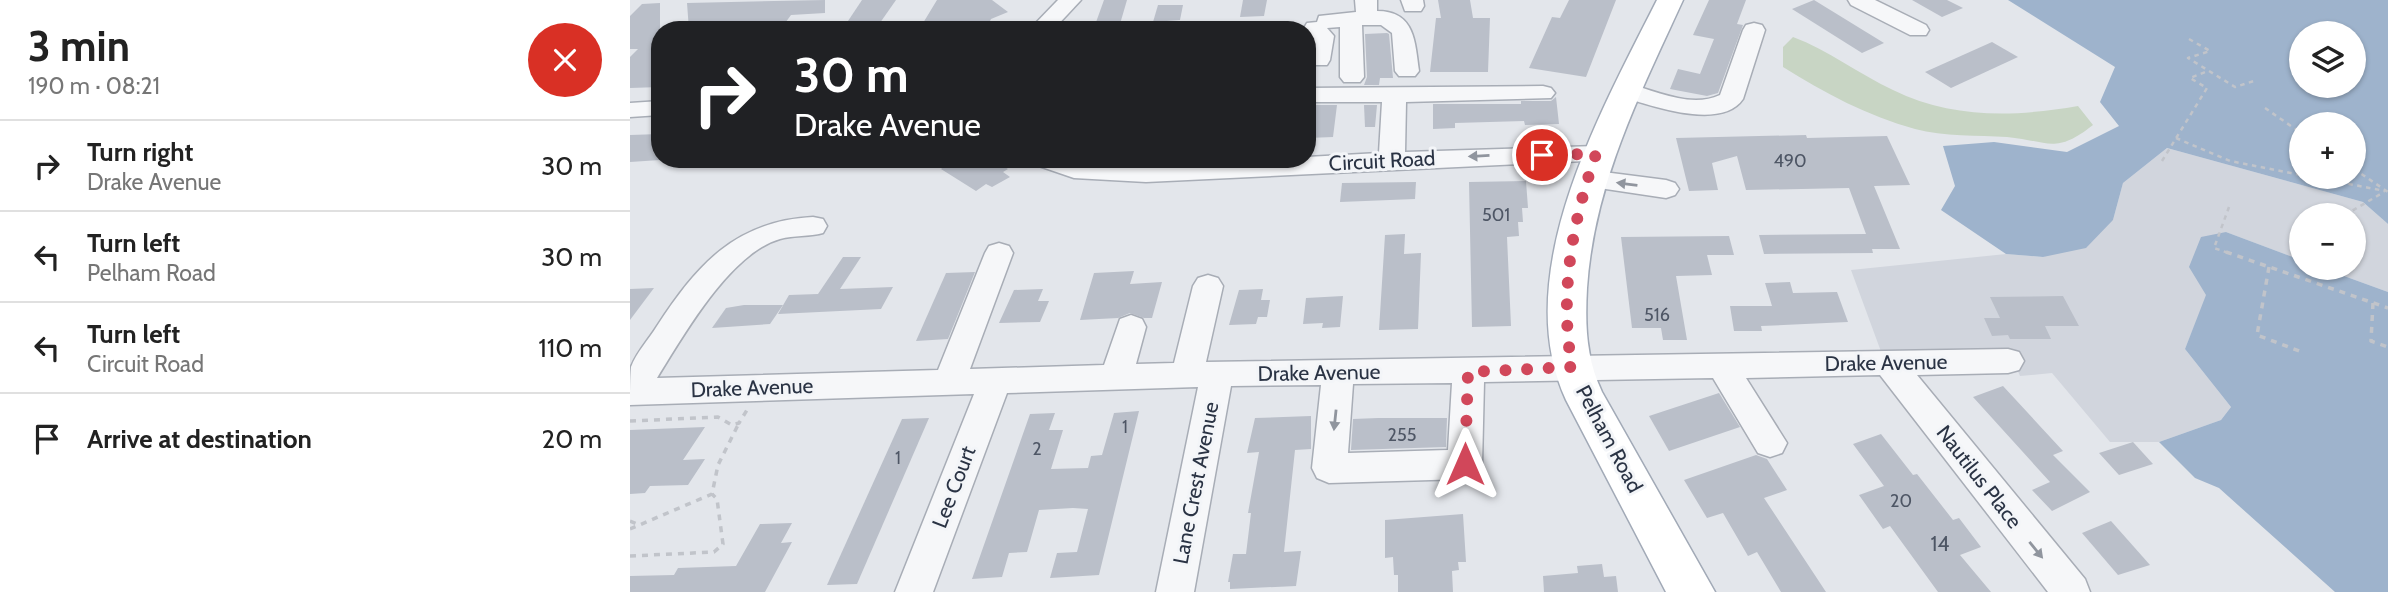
<!DOCTYPE html>
<html lang="en">
<head>
<meta charset="utf-8">
<style>
  :root { --surface:#fff; --page:#f6f6f6; --text:#222; --muted:#767676; --line:#e0e0e0 }
  body { margin:0; font-family:Cabin,sans-serif; background:var(--page); color:var(--text); height:100vh; display:flex; flex-direction:column; font-size:26px; white-space:nowrap }
  * { box-sizing:border-box; margin:0 }
  p { font-size:23px; color:var(--muted) }
  .icon { flex:none; width:38px; height:38px; fill:none; stroke:currentColor; stroke-width:2; stroke-linecap:round; stroke-linejoin:round }
  .map { position:relative; flex:1; overflow:hidden }
  .panel { display:flex; flex-direction:column; background:var(--surface); width:630px }
  .panel>* { flex:none }
  .guide { position:absolute; left:21px; top:21px; width:665px; height:147px; border-radius:28px; box-shadow:0 2px 5px #0004; background:#202124; color:#fff; overflow:hidden }
  .fabs { position:absolute; left:1659px; top:21px; display:grid; gap:14px }
  .fabs a { display:grid; place-items:center; width:77px; height:77px; border-radius:50%; background:var(--surface); box-shadow:0 2px 5px #0004; font-size:35px }
  .pin { position:absolute; display:grid; place-items:center; width:60px; height:60px; color:#fff; margin:-30px; border:4px solid #fff; border-radius:50%; box-shadow:0 2px 7px #0007 }
  .me { position:absolute; width:77px; margin:-38px; rotate:0deg; stroke-linejoin:round; filter:drop-shadow(0 0 5px #0008) }
  .turn { display:flex; align-items:center; gap:24px; height:147px; padding:0 28px; font-size:32px }
  .turn .icon { width:91px; height:91px; stroke-width:2.5 }
  .turn b { display:block; font-size:49px; line-height:60px }
  .round { display:grid; place-items:center; flex:none; width:74px; height:74px; border-radius:37px; background:var(--page) }
  .headline { display:flex; align-items:center; justify-content:space-between; height:119px; padding:0 28px }
  h1 { font-size:42px; font-weight:800; line-height:52px }
  ul { padding:0; list-style:none }
  li { display:flex; align-items:center; gap:21px; height:91px; padding:0 28px; border-top:2px solid var(--line) }
  li div { flex:1 }
  li b { display:block; font-size:26px }
  li em { font-style:normal }
  main { display:flex; flex:1; min-height:0 }
  .map>svg:first-child { display:block }
  .built { fill:#d1d5dd }
  .green { fill:#c8d5c4 }
  .water { fill:#9eb3cc; fill-rule:evenodd }
  .building { fill:#babfc9 }
  .lines { fill:none; stroke-linecap:round; stroke-linejoin:round }
  .minor-casing { stroke:#a8adb6; stroke-width:3 }
  .major-casing { stroke:#a2aab7; stroke-width:3 }
  .path-far1 { stroke:#c1c4ca; stroke-width:2.5; stroke-dasharray:4.5 4.5; stroke-linecap:butt }
  .path { stroke:#c1c4ca; stroke-width:3.5; stroke-dasharray:6 6; stroke-linecap:butt }
  .minor { fill:#f6f7f9; fill-rule:evenodd }
  .major { fill:#fff; fill-rule:evenodd }
  .oneway { fill:#90959e }
  .route { stroke:#d1475a; stroke-width:12; stroke-dasharray:0 21.6 }
  .labels { text-anchor:middle; stroke-width:6; stroke-linejoin:round; paint-order:stroke }
  .number-label { font-size:18px; fill:#4e5665 }
  .street-label { font-size:21px; fill:#2a3344; stroke:#f3f5f8 }
  .near-number-label { font-size:21px; fill:#4e5665 }
</style>
</head>
<body>
<main>
<section class="panel">
<div class="headline"><div><h1>3 min</h1><p>190 m · 08:21</p></div><a class="round" style="background:#d93025;color:#fff"><svg class="icon" aria-label="close" viewBox="0 0 24 24"><path d="M6 6l12 12M18 6L6 18"/></svg></a></div>
<ul>
<li><svg class="icon" aria-label="right" viewBox="0 0 24 24"><path d="M7 20v-9h11M14 6l5 5-5 5"/></svg><div><b>Turn right</b><p>Drake Avenue</p></div><em>30 m</em></li>
<li><svg class="icon" aria-label="left" viewBox="0 0 24 24"><path d="M17 20v-9H6M10 6l-5 5 5 5"/></svg><div><b>Turn left</b><p>Pelham Road</p></div><em>30 m</em></li>
<li><svg class="icon" aria-label="left" viewBox="0 0 24 24"><path d="M17 20v-9H6M10 6l-5 5 5 5"/></svg><div><b>Turn left</b><p>Circuit Road</p></div><em>110 m</em></li>
<li><svg class="icon" aria-label="arrive" viewBox="0 0 24 24"><path d="M6 21V4h12l-3 4 3 4H6"/></svg><div><b>Arrive at destination</b></div><em>20 m</em></li>
</ul>
</section>
<div class="map">
<svg width="1758" height="592" viewBox="0 0 1758 592">
  <rect width="100%" height="100%" fill="#e3e6eb"/>
  <path class="built" d="M1537,148L1733,202L1758,224V292L1692,268H1724V215H1671V260L1596,232L1560,267L1577,295L1555,349L1601,407L1591,420L1529,442H1480L1422,373L1390,376L1381,355L1253,357L1221,270L1376,254L1413,257L1483,220L1493,183Z"/>
  <path class="green" d="M1163,37C1198,50 1229,74 1263,90C1322,119 1385,117 1448,106L1463,125C1425,155 1419,141 1377,137C1348,135 1314,137 1285,129C1238,116 1194,93 1153,67V47Z"/>
  <g class="water">
    <path d="M1378,0H1758V224L1733,202L1537,148L1493,183L1483,220L1456,248L1413,257L1376,254L1311,210L1325,186L1313,146L1364,142L1437,152L1489,126L1470,102L1485,67ZM1671,33H1724V86H1671ZM1671,124H1724V177H1671Z"/>
    <path d="M1596,232L1671,260V268H1692L1758,292V592H1705L1589,488L1565,478L1529,442L1591,420L1601,407L1555,349L1576,295L1559,267L1571,237Z"/>
  </g>
  <g class="building">
    <path d="M195,0V13L161,15L150,30H59L57,3Z"/>
    <path d="M232,0H266L245,30H212Z"/>
    <path d="M307,0H362L378,12L361,19L359,23L290,28Z"/>
    <path d="M474,0H497L490,24L465,25Z"/>
    <path d="M613,0H637L634,16L610,17Z"/>
    <path d="M808,0H840L843,18H860L858,72H800L806,18H811Z"/>
    <path d="M939,0H986L956,77L899,68L922,17L930,18Z"/>
    <path d="M1079,0H1116L1107,24L1113,25L1088,93L1077,96L1040,89L1048,69L1070,74L1084,39L1063,35Z"/>
    <path d="M1184,0L1254,43L1232,53L1162,9Z"/>
    <path d="M1282,0H1317L1333,8L1312,17Z"/>
    <path d="M30,3V87L0,88V57L8,49H0V16L12,4Z"/>
    <path d="M528,5H553L550,20L523,22Z"/>
    <path d="M757,33L759,34L763,78H750L749,85H734L737,77L735,34Z"/>
    <path d="M1362,42L1388,57L1321,88L1295,72Z"/>
    <path d="M926,97L929,124L895,125L894,121L825,123V128L803,129V104H891V101H921Z"/>
    <path d="M683,105H707L703,137L678,138Z"/>
    <path d="M734,105H747L745,127H735Z"/>
    <path d="M30,134V160L0,162V135Z"/>
    <path d="M1176,135L1177,138L1257,136L1280,185L1244,186L1270,249H1242L1243,253L1134,254L1129,235L1236,234L1219,188L1116,190L1107,156L1082,163L1088,190L1059,191L1046,138Z"/>
    <path d="M321,159H362L378,169L373,172L380,177L362,187L356,184L346,191L311,169Z"/>
    <path d="M896,181L898,208H892L893,222H888L889,236L877,237L881,326L842,327L839,182Z"/>
    <path d="M786,182L785,199L710,202L712,183Z"/>
    <path d="M775,234L774,254L791,253L788,329L749,330L755,235Z"/>
    <path d="M1099,236L1104,255H1077L1082,275L1046,276L1057,340H1033L1031,328H1002L991,237Z"/>
    <path d="M213,257H231L210,289L263,287L251,309L148,314L159,295L188,294Z"/>
    <path d="M504,271L500,284L532,282L522,318H514L500,313L488,318L450,320L464,273Z"/>
    <path d="M345,272L318,339L286,341L316,273Z"/>
    <path d="M1160,282L1163,293L1207,292L1218,322L1131,326L1132,331H1104L1100,306H1142L1135,283Z"/>
    <path d="M24,288L0,320V289Z"/>
    <path d="M413,289L408,301H419L410,322L369,323L384,290Z"/>
    <path d="M633,289L631,300H640L637,317H628L626,324L599,325L609,290Z"/>
    <path d="M713,296L710,327L692,328L693,323L673,324L676,298Z"/>
    <path d="M1433,296L1449,326H1415L1421,339H1380L1378,335L1362,336L1354,318H1370L1360,297Z"/>
    <path d="M114,305H153L140,324L82,328L96,308Z"/>
    <path d="M1373,386L1433,451L1423,455L1460,492L1422,511L1402,490L1420,482L1343,397Z"/>
    <path d="M1089,393L1110,427L1039,451L1019,416Z"/>
    <path d="M509,411L469,575L420,578L427,553L447,552L458,509L443,508L409,510L397,552L379,553L372,577L342,579L400,414L425,413L419,430H433L421,469L458,468L461,456L472,455L484,413Z"/>
    <path d="M681,416V449L665,450L654,552L671,551L666,586L600,589V582H598L603,554H616L621,513H618L629,452L617,453L625,418Z"/>
    <path d="M299,418L227,584L197,585L272,419Z"/>
    <path d="M748,418H817L816,447L721,450L723,419Z"/>
    <path d="M75,427L53,460L75,459L58,485L20,486L15,493L0,494V430Z"/>
    <path d="M1251,434L1283,475L1287,474L1323,520L1329,518L1351,547L1330,555L1361,592H1308L1260,526L1253,529L1229,495L1254,486L1223,444Z"/>
    <path d="M1503,442L1523,464L1489,475L1469,453Z"/>
    <path d="M1126,455L1137,459L1157,490L1134,498L1196,592H1151L1127,552L1118,556L1093,513L1077,518L1054,480Z"/>
    <path d="M833,514L836,562H828L829,570L822,571L823,592H768V575H764L763,557L755,558V520Z"/>
    <path d="M1481,521L1520,565L1488,575L1452,533Z"/>
    <path d="M162,523L151,543L162,542L135,592H0V576L44,575L48,568L106,566L130,524Z"/>
    <path d="M972,564L974,577L986,576L988,592H914L913,576L948,573L947,566Z"/>
  </g>
  <g class="lines">
    <defs>
      <g id="minor">
        <path d="M428,0H451L423,30H399Z"/>
        <path d="M725,0H747V11C785,11 785,42 789,71L785,76H769L765,71L762,33L751,25H732L734,77L730,82H714L710,77V27L697,28L704,36L700,60L697,65H681L678,60L682,37L674,28L677,23L687,22L689,16L726,12Z"/>
        <path d="M771,0H793L794,6L791,11H775Z"/>
        <path d="M1218,0H1245L1296,25L1299,30L1296,35H1280L1221,5Z"/>
        <path d="M1124,23L1132,25L1135,30L1113,99C1091,132 1016,104 987,95L983,90L987,85L995,83C1025,90 1060,109 1090,95L1113,30L1116,25Z"/>
        <path d="M913,86L921,88L925,93L921,98L776,102L775,152L966,146L975,148L979,154L975,160L516,182L444,178L406,165L402,159L516,166L677,159V157L749,153L752,102H677V88Z"/>
        <path d="M30,101V115L0,117V103Z"/>
        <path d="M958,170L1036,180L1045,183L1049,189L1045,195L1036,198L949,185L945,179L949,173Z"/>
        <path d="M183,217L193,219L197,226L193,233C179,237 164,235 150,239C100,253 53,336 27,378L308,370L355,253L359,246L369,243L379,246L383,253L340,369L474,365L490,319L501,315L512,319L516,327L506,364L544,363L563,286L568,278L578,275L588,278L593,286L576,362L1378,349L1389,352L1394,361L1389,370L1378,373L1287,375L1455,579L1460,592H1418L1250,375L1116,378L1157,443L1152,453L1140,457L1128,453L1083,378L854,382L852,464L847,474L835,479L699,483L687,478L682,468L691,385L601,386L564,592H526L568,387L377,393L303,592H265L344,394L0,405C0,394 0,377 1,367C6,353 19,339 27,326C67,265 105,221 183,217ZM822,383L818,450L718,453L723,384Z"/>
      </g>
      <path id="major" d="M1027,0H1053C1010,94 964,183 957,288C955,325 956,358 972,392L1085,592H1036L936,400C878,275 971,111 1027,0Z"/>
    </defs>
    <use href="#minor" class="minor-casing"/>
    <use href="#major" class="major-casing"/>
    <g class="path-far1">
      <path d="M1559,39L1580,51L1558,58L1605,87L1624,81"/>
      <path d="M1635,108L1671,133"/>
      <path d="M1546,138L1600,161L1671,175"/>
      <path d="M1532,161L1577,88L1560,78L1578,71"/>
      <path d="M1724,169L1758,192"/>
      <path d="M1683,177L1755,191"/>
      <path d="M1599,207L1584,248L1601,254"/>
      <path d="M1715,215L1754,192"/>
    </g>
    <g class="path">
      <path d="M1596,252L1758,308"/>
      <path d="M1639,267L1627,335L1672,352"/>
      <path d="M1743,303L1741,341L1758,347"/>
      <path d="M0,421L88,417L102,425L109,423L117,410"/>
      <path d="M0,521L7,524"/>
      <path d="M0,529L82,494L88,465L109,423"/>
      <path d="M0,556L84,552L93,544L87,499L82,494"/>
    </g>
    <use href="#minor" class="minor"/>
    <use href="#major" class="major"/>
  </g>
  <defs><path id="oneway-solid" d="M-6-.8H1V-3.2L6.5 0L1 3.2V.8H-6Z" transform="scale(1.75)"/></defs>
  <g class="oneway">
    <use href="#oneway-solid" transform="translate(849 156) rotate(177)"/>
    <use href="#oneway-solid" transform="translate(997 184) rotate(-173)"/>
    <use href="#oneway-solid" transform="translate(705 420) rotate(96)"/>
    <use href="#oneway-solid" transform="translate(1406 550) rotate(51)"/>
  </g>
  <g class="lines">
    <path class="route" d="M835,464L838,372L942,367C929,295 942,222 966,154L912,155"/>
  </g>
  <g class="labels">
    <g class="number-label">
      <text x="1160" y="167">490</text>
      <text x="866" y="221">501</text>
      <text x="1027" y="321">516</text>
      <text x="495" y="433">1</text>
      <text x="772" y="441">255</text>
      <text x="407" y="455">2</text>
      <text x="268" y="464">1</text>
      <text x="1271" y="507">20</text>
    </g>
    <g class="street-label">
      <text transform="translate(752 161) rotate(-3)" y="7">Circuit Road</text>
      <text transform="translate(1256 363) rotate(-1)" y="7">Drake Avenue</text>
      <text transform="translate(689 373) rotate(-1)" y="7">Drake Avenue</text>
      <text transform="translate(122 388) rotate(-2)" y="7">Drake Avenue</text>
      <text transform="translate(979 439) rotate(62)" y="7">Pelham Road</text>
      <text transform="translate(1349 477) rotate(52)" y="7">Nautilus Place</text>
      <text transform="translate(566 483) rotate(-79)" y="7">Lane Crest Avenue</text>
      <text transform="translate(324 487) rotate(-69)" y="7">Lee Court</text>
    </g>
    <g class="near-number-label">
      <text x="1310" y="551">14</text>
    </g>
  </g>
</svg>
<div class="fabs">
<a><svg class="icon" aria-label="layers" viewBox="0 0 24 24"><path d="M12 4l9 5-9 5-9-5zM3 14l9 5 9-5"/></svg></a>
<a>+</a>
<a>−</a>
</div>
<div class="pin" style="left:912px;top:155px;background:#d93025"><svg class="icon" aria-label="arrive" viewBox="0 0 24 24"><path d="M6 21V4h12l-3 4 3 4H6"/></svg></div>
<svg class="me" style="left:835px;top:464px" viewBox="-20 -20 40 40"><path d="M0-17L14 15 0 8-14 15z" fill="#d1475a" stroke="#fff" stroke-width="4"/></svg>
<div class="guide">
<div class="turn"><svg class="icon" aria-label="right" viewBox="0 0 24 24"><path d="M7 20v-9h11M14 6l5 5-5 5"/></svg><div><b>30 m</b>Drake Avenue</div></div>
</div>
</div>
</main>
</body>
</html>
